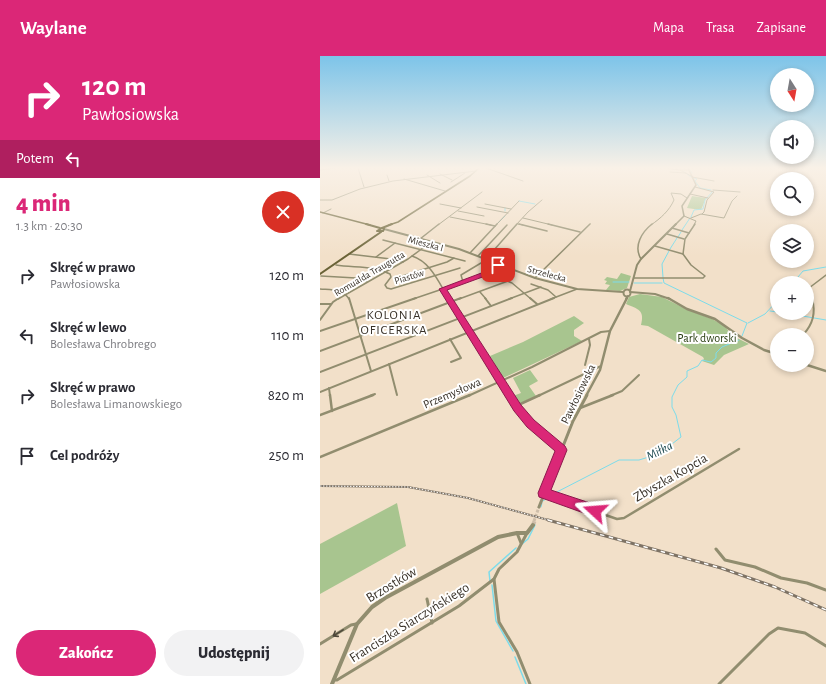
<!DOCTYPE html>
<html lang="pl">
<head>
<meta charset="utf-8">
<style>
  :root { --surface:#fff; --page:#f2f2f3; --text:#2b2b33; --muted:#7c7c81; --accent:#db2777 }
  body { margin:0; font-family:"Alegreya Sans",sans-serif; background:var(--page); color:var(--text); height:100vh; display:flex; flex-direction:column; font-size:15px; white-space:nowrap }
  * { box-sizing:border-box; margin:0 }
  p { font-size:13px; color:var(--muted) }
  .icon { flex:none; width:22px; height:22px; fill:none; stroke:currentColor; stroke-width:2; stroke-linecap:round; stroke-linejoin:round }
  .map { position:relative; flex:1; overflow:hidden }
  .panel { display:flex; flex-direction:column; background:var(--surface); width:320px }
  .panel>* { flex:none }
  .hud { background:#db2777; color:#fff; overflow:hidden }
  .needle { width:26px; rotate:169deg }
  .tools { position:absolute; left:450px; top:12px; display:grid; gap:8px }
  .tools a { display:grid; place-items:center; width:44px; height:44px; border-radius:50%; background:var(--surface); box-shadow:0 2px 6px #0003; font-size:20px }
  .pin { position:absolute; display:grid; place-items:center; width:34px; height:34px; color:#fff; margin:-17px; border-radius:8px; box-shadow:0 2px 6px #0006 }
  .me { position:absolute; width:44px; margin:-22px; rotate:289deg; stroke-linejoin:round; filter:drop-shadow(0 0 3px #0008) }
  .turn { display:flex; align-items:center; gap:14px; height:84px; padding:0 16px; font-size:18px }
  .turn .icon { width:52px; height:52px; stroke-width:2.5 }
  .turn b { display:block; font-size:28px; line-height:34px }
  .then { display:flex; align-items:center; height:38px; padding:0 16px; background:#0003; gap:8px; font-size:15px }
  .round { display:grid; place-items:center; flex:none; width:42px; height:42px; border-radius:21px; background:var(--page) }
  .headline { display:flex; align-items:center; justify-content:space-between; height:68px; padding:0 16px }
  h1 { font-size:24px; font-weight:800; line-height:30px; color:var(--accent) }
  .primary-button { display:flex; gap:8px; margin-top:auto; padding:8px 16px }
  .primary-button a { flex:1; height:46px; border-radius:24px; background:var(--accent); color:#fff; font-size:16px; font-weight:800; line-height:46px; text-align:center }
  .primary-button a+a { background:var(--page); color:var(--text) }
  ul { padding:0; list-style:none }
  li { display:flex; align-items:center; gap:12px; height:60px; padding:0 16px }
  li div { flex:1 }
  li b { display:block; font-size:15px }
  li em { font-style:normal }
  header { display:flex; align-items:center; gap:24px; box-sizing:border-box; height:56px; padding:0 20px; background:var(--accent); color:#fff }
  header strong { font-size:19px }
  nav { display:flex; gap:22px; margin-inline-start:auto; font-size:14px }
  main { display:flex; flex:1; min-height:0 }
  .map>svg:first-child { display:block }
  .green { fill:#a8c58f }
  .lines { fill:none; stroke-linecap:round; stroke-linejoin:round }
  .stream-far1 { stroke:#7cdceb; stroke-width:1 }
  .stream { stroke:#7cdceb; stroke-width:1.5 }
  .tertiary-tunnel-far1 { stroke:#cdbda9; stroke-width:3; stroke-dasharray:3 1.5; stroke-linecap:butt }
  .tertiary-tunnel { stroke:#cdbda9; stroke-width:4; stroke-dasharray:4 2; stroke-linecap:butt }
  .minor-far4 { stroke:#918d6f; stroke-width:1 }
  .minor-far3 { stroke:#918d6f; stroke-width:1.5 }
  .minor-far2 { stroke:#918d6f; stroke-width:2 }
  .minor-far1 { stroke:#918d6f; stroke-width:2.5 }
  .minor { stroke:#918d6f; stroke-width:3 }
  .tertiary-far4 { stroke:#918d6f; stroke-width:1.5 }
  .tertiary-far3 { stroke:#918d6f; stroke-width:2 }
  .tertiary-far2 { stroke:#918d6f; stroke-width:2.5 }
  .tertiary-far1 { stroke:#918d6f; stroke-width:3 }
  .tertiary { stroke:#918d6f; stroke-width:4 }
  .secondary-far1 { stroke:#6a6337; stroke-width:1.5 }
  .secondary { stroke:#6a6337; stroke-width:2 }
  .rail-far1-casing { stroke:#7e7365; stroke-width:2 }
  .rail-casing { stroke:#7e7365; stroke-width:3 }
  .rail-far1 { stroke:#fff; stroke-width:1; stroke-dasharray:1.5; stroke-linecap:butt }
  .rail { stroke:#fff; stroke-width:1.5; stroke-dasharray:4.5; stroke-linecap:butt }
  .oneway { stroke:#4e483a }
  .route { fill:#db2777; stroke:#8e194d }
  .labels { text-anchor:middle; stroke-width:4; stroke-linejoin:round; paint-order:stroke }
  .far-street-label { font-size:10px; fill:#383128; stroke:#fff }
  .park-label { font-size:12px; fill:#2b4014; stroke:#fff }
  .street-label { font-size:12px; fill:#383128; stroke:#fff }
  .neighbourhood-label { font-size:13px; letter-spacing:1px; fill:#383128; stroke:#fff }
  .water-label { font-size:13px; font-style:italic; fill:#1e4a51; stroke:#fff }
  .near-street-label { font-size:14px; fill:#383128; stroke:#fff }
</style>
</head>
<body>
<header>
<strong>Waylane</strong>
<nav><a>Mapa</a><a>Trasa</a><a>Zapisane</a></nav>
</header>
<main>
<section class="panel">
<div class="hud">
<div class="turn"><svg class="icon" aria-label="right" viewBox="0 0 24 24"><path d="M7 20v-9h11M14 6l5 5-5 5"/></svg><div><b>120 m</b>Pawłosiowska</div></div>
<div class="then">Potem<svg class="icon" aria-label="left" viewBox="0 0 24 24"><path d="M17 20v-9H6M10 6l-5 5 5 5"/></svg></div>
</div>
<div class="headline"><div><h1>4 min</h1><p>1.3 km · 20:30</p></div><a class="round" style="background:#d93025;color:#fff"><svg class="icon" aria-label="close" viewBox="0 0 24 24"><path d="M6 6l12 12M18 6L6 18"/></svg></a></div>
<ul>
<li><svg class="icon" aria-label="right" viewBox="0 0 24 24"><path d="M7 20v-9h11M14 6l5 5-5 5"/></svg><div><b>Skręć w prawo</b><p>Pawłosiowska</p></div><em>120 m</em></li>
<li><svg class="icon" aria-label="left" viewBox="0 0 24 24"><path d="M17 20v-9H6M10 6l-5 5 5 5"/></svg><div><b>Skręć w lewo</b><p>Bolesława Chrobrego</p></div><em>110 m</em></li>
<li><svg class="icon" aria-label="right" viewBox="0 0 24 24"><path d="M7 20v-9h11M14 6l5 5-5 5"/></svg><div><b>Skręć w prawo</b><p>Bolesława Limanowskiego</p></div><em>820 m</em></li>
<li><svg class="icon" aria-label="arrive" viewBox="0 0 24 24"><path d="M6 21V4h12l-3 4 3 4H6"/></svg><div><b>Cel podróży</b></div><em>250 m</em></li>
</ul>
<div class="primary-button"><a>Zakończ</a><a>Udostępnij</a></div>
</section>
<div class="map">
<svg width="506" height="628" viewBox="0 0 506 628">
  <rect width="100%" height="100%" fill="#f2e0c9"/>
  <g class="green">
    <path d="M372,140L386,142L381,154L367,152Z"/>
    <path d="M301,217L311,220L307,232L300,235L286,234L290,229L285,228L287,225L284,224L287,221L297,223Z"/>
    <path d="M320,238L342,241L368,254L392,263L405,270L411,279L429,288L404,299L394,309L382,305L384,303L383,301L328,270L321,269C325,254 318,253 306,248L309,241Z"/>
    <path d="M254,260L264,267L254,274V280L262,285L183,322L170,300L203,286Z"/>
    <path d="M210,314L218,325L209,330L216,340L198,348L193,340L201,337L193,322Z"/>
    <path d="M77,447L86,490L0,538V488Z"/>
  </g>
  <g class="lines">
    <g class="stream-far1">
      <path d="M370,114L372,117"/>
      <path d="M363,115L371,121"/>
      <path d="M374,122L377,123L375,125L380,132L391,134"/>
      <path d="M199,145L215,148"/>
      <path d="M185,152V155"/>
      <path d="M371,161L374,154L383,153L385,144L393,135"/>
      <path d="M177,168L185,160"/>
      <path d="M362,174L370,162"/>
      <path d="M358,181L361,176"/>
      <path d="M350,193L357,182"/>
      <path d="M343,221L342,208L349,195"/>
      <path d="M343,222L344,227L427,267L422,280"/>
      <path d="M293,226H309"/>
      <path d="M314,227H342"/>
      <path d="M473,227L483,215L506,211"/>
      <path d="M450,255L457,256"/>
      <path d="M465,257L506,264"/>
      <path d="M428,267L445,258L457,245"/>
      <path d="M233,438L299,404H319L332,400L348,391L361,381L356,359L352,351V341L358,329L367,321V315L378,310L382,304L391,306L396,302V297L402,291L419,284"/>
      <path d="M223,445L229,441"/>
      <path d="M221,451L222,447"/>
    </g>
    <g class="stream">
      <path d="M202,488L208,483L215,469"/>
      <path d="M170,525L169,516L196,492"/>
      <path d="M172,529L176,565L193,595"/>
      <path d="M195,601L206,628"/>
    </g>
    <path class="tertiary-tunnel-far1" d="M214,465L219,451"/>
    <path class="tertiary-tunnel" d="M213,469L215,464"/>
    <g class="minor-far4">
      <path d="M38,112L44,131"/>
      <path d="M166,112L203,125"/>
      <path d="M351,113L360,114"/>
      <path d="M0,114L15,112"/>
      <path d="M369,114H360L373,121"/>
      <path d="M350,116L366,117"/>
      <path d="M120,118L132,124"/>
      <path d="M67,119L69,125"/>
      <path d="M107,119L120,127"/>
      <path d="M372,121L394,125"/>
      <path d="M84,123L125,135"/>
      <path d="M131,126L145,117"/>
      <path d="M375,131L394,136L387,144L384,156L382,158"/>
      <path d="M393,134L420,136"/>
      <path d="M370,138L388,142"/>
      <path d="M0,144H12L40,133L73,125L156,115"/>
      <path d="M120,148L141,152"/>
      <path d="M165,148L191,153"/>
      <path d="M157,151L188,157"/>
      <path d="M138,155L164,160"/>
      <path d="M3,157L11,153"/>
      <path d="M364,160L376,165L374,169"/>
      <path d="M130,161L171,169"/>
      <path d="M203,162L232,169"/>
      <path d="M371,162L381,158L404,162L412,145L417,140"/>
      <path d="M198,168L203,169"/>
      <path d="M118,169L162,136"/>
      <path d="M176,169L199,145"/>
      <path d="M196,169L208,156L222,144"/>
      <path d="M269,169L270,168"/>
      <path d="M331,169C341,162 349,155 354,144L351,137L361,138L367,142"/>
    </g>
    <g class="minor-far3">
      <path d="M166,168L175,170"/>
      <path d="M199,168L227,175"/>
      <path d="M228,168L260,176"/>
      <path d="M352,172L369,177"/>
      <path d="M347,178L364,183"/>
      <path d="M100,183L119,168"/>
      <path d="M63,184L145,205"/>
      <path d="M150,197L177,168"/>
      <path d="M29,198L71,203L83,206"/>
      <path d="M363,198L365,183L375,168"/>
      <path d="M92,200C111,206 119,227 129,243"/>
      <path d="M158,200L187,169"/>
      <path d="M56,201L75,187"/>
      <path d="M166,203L197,168"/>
      <path d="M321,203C313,190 322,176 332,168"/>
      <path d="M176,208L190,197"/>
      <path d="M16,209C34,212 53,209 70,218L71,221L65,229L67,232L71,233L140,212"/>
      <path d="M168,217L192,227L211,243"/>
      <path d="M1,220L36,222L47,226"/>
      <path d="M79,221L127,206L134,202"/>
      <path d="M215,222L270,168"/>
      <path d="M314,222H383L385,220L371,209L363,198L335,190"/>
      <path d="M143,226L141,219L161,207"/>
      <path d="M211,228L228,234L236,241"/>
      <path d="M0,233C11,234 23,233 29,243"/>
      <path d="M160,236L166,243"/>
      <path d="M18,243L88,203L111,186"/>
      <path d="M93,243L161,220L178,209"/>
      <path d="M139,243L188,225"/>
      <path d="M189,243L221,231"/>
      <path d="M231,243L257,233"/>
      <path d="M492,243L489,232L506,219"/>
    </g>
    <g class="minor-far2">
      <path d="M29,242L51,315"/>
      <path d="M129,242L189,340"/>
      <path d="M165,242L171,250"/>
      <path d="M210,242L217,248"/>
      <path d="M0,248H11"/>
      <path d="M0,264L13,246L19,242"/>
      <path d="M0,275L96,242"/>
      <path d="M483,279C493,268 496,257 492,242"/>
      <path d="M130,283L141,302L131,306"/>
      <path d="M0,295L141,242"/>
      <path d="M69,308L77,339"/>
      <path d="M265,309L270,289L269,283"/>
      <path d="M0,316L192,242"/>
      <path d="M9,332L10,340"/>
      <path d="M0,336L234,242"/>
      <path d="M50,340L55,338"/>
      <path d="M148,340L212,311L281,276L290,275"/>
      <path d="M218,340L281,310"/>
      <path d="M290,340L302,335L319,319"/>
    </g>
    <g class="minor-far1">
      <path d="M10,339L12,355"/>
      <path d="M189,339C203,361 221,377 241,394"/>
      <path d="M196,350L220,339"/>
      <path d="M260,352L293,339"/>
      <path d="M0,359L53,339"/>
      <path d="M0,401L150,339"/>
      <path d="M225,438L297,463L304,462L419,393"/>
    </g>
    <g class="minor">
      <path d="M197,477L201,487"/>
      <path d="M207,477L197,496L179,513L174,523L179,566L197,596L210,628"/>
      <path d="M396,493L405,504L435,511L461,522L487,527L506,534"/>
      <path d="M107,543L112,567"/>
      <path d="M0,588L31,569L36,568"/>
      <path d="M14,624H17L139,550L174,523"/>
      <path d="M399,628L449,578L458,572L485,577L506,590"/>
    </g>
    <path class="tertiary-far4" d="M355,169L364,160L362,150L376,129L368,112"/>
    <g class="tertiary-far3">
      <path d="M64,173L139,193L215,222L257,233L303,236"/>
      <circle cx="307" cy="237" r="3.5"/>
      <path d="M310,235L317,209L321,203L356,168"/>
      <path d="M310,236L335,238L350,243"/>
      <path d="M306,243L308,240"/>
    </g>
    <g class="tertiary-far2">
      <path d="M348,242L367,253L395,263L422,282L444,294L457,298"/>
      <path d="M487,309L506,315"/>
      <path d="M266,340L280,314L290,275L307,242"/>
    </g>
    <path class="tertiary-far1" d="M219,451L253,365L267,339"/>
    <path class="tertiary" d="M12,628L37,568L52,551L65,542L178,481L197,477H207L213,469"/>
    <g class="secondary-far1">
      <path d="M0,156L50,169"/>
      <path d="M69,169L78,166L150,120L159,112"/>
    </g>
    <g class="secondary">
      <path d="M46,168L60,172"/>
      <path d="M62,172L72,168"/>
      <path d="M62,172L64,173L63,175H57Z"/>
      <path d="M0,218L61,176"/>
    </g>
    <defs>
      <path id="rail-far1" d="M0,430L88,431L148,442L232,465"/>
      <path id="rail" d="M228,464L401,512L455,531L506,554"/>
    </defs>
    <use href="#rail-far1" class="rail-far1-casing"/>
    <use href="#rail" class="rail-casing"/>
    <use href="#rail-far1" class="rail-far1"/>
    <use href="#rail" class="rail"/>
  </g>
  <defs><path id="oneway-shaft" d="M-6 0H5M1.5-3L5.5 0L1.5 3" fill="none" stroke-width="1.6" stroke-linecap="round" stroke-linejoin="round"/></defs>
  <use class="oneway" href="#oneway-shaft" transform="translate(18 577) rotate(149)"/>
  <linearGradient id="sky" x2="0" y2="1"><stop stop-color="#7dc4e9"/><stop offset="0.56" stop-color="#f9f1e7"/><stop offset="1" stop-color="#f9f1e7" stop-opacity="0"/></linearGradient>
  <rect width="506" height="200" fill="url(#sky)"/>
  <path class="route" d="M176,208L181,209L168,219L127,234L201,349L214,364L245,390L247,394L231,434L279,450L281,455L279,459L275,461L219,441L218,437L235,395L207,371L194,355L119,233L164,216Z"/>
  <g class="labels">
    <g class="far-street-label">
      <text transform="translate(106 187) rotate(15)" y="4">Mieszka I</text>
      <text transform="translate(49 217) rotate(-30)" y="4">Romualda Traugutta</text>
      <text transform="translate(227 217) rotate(15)" y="4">Strzelecka</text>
      <text transform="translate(89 220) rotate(-17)" y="4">Piastów</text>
    </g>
    <g class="park-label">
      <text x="387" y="286">Park dworski</text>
    </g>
    <g class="street-label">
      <text transform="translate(132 337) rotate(-23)" y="4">Przemysłowa</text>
      <text transform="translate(258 338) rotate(-64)" y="4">Pawłosiowska</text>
    </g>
    <g class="neighbourhood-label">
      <text x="74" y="263">KOLONIA<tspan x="74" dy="15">OFICERSKA</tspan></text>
    </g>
    <g class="water-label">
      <text transform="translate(339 394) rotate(-27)" y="5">Miłka</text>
    </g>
    <g class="near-street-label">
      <text transform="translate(350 421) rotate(-30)" y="5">Zbyszka Kopcia</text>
      <text transform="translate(71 528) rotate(-31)" y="5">Brzostków</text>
      <text transform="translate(89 566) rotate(-32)" y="5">Franciszka Siarczyńskiego</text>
    </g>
  </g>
</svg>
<div class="tools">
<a><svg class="needle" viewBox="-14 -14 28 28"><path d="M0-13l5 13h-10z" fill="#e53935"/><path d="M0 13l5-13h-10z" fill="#7c7c81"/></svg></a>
<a><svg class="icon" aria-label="sound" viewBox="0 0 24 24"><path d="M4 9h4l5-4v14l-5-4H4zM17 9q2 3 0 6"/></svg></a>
<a><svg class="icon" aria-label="search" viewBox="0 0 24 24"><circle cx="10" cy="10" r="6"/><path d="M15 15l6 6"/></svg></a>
<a><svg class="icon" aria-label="layers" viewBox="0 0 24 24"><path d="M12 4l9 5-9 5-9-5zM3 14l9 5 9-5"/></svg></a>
<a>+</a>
<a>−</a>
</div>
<div class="pin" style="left:178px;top:209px;background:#d93025"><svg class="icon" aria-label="arrive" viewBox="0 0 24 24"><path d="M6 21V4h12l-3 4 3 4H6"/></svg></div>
<svg class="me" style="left:275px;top:455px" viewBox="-20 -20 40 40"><path d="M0-17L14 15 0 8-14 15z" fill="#db2777" stroke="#fff" stroke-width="4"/></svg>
</div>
</main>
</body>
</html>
